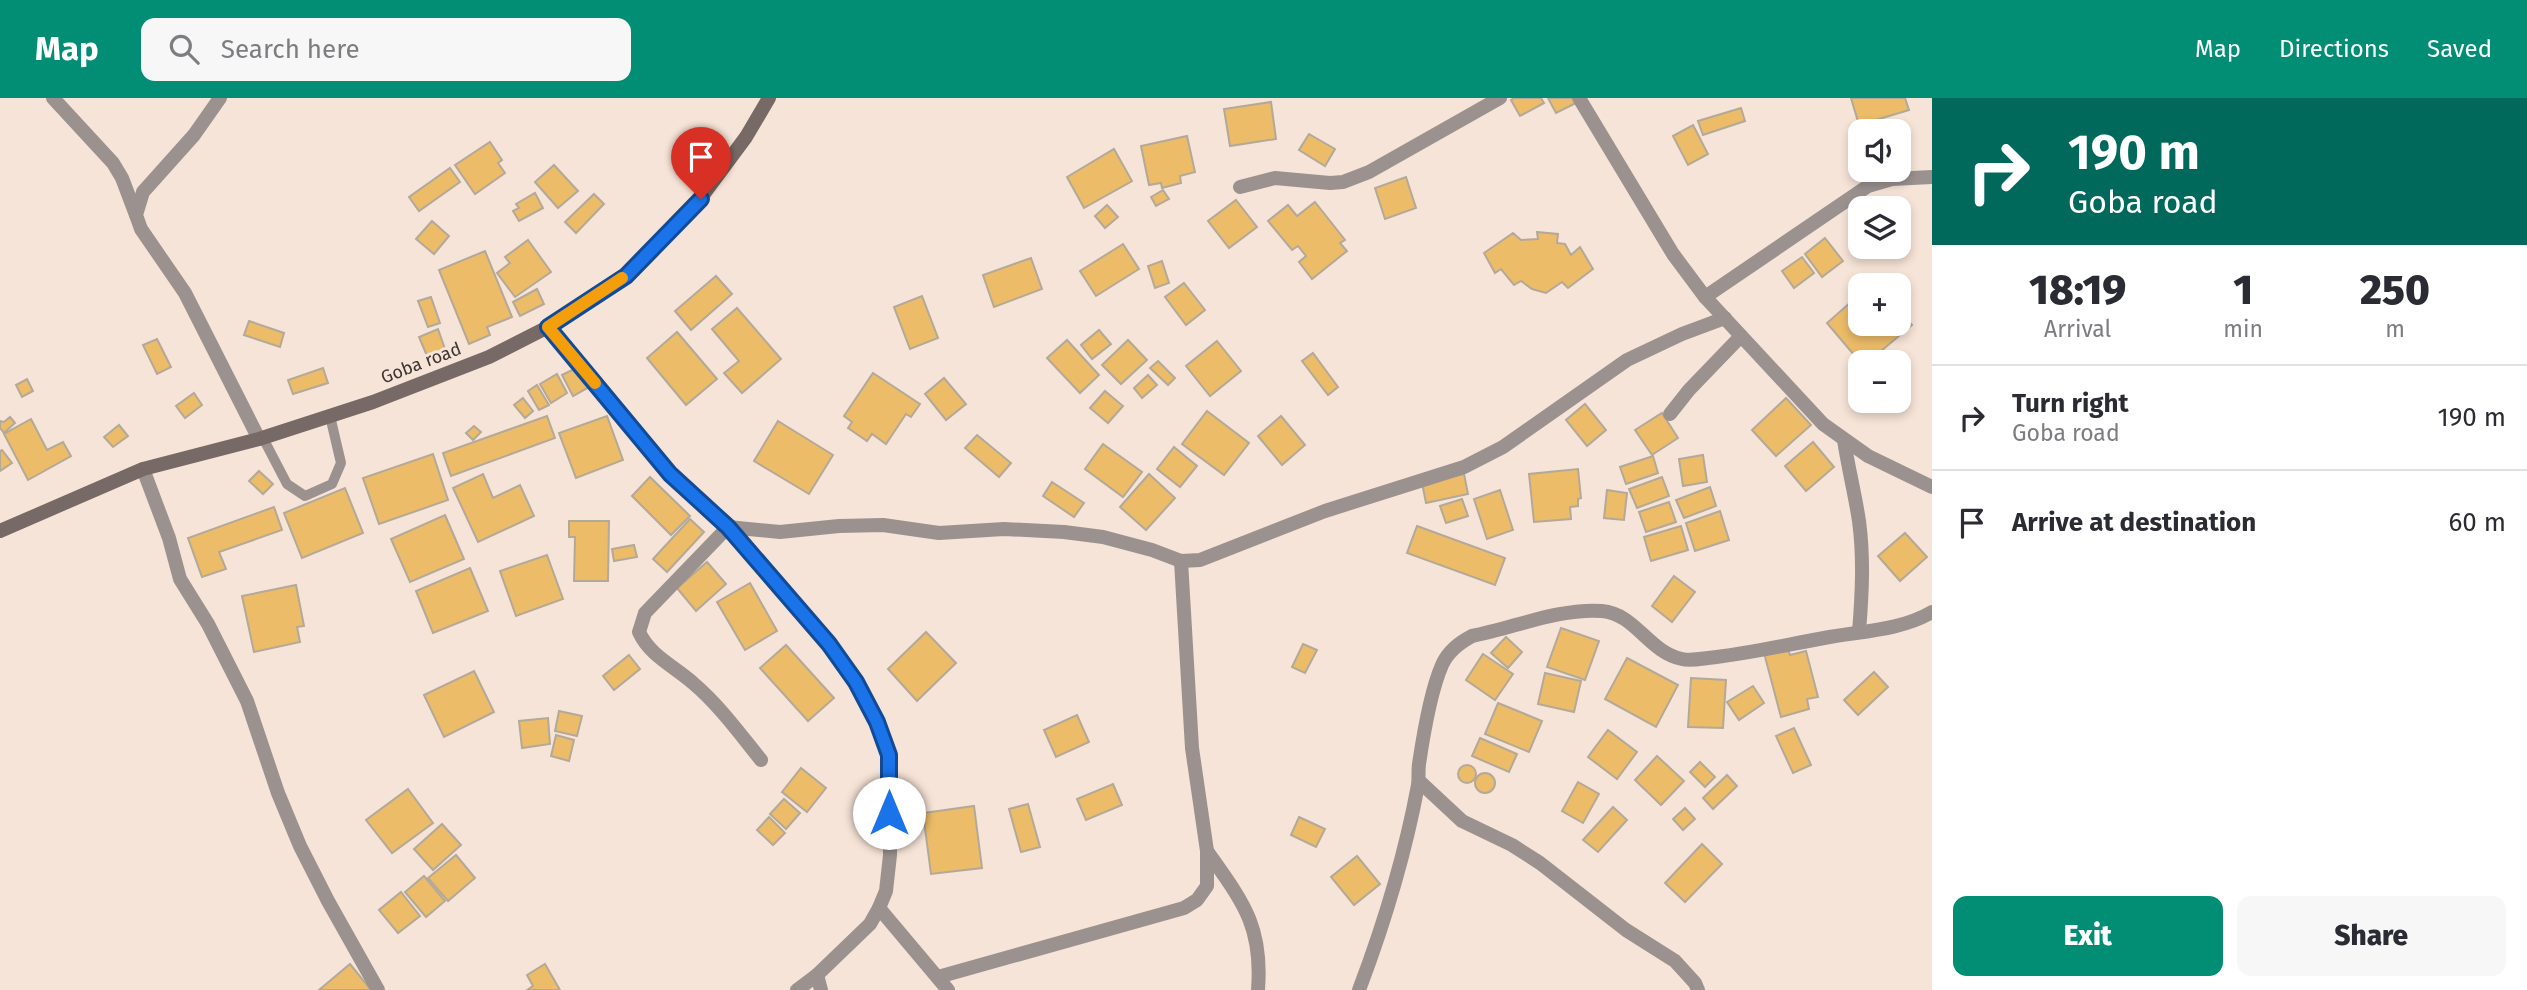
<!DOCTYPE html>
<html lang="en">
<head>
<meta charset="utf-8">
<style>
  :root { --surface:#fff; --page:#f7f7f7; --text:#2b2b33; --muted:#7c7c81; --line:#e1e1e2; --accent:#028d75 }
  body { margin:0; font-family:"Fira Sans",sans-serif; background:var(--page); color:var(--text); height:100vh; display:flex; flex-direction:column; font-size:26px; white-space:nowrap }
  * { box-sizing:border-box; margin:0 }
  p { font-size:23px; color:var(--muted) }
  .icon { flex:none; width:38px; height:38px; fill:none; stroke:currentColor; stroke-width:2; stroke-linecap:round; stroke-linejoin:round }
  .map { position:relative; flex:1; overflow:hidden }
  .details { display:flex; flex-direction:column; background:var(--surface); width:595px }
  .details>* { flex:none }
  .hud { background:#00695c; color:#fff; overflow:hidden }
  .controls { position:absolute; left:1848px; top:21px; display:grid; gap:14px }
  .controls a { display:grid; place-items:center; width:63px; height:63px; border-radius:14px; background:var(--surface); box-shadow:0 4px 10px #0003; font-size:35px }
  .pin { position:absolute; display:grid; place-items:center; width:60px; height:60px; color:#fff; margin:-72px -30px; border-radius:50% 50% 50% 0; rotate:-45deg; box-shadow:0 0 7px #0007 }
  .pin .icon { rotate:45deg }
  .me { position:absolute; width:77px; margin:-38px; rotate:0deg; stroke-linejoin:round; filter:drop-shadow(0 0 5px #0008) }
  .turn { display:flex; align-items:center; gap:24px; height:147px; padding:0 21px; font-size:32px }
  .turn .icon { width:91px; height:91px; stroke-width:2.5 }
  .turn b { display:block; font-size:49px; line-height:60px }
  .eta { display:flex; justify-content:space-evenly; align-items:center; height:119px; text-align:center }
  .eta b { font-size:42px; font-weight:800; line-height:49px }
  .primary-button { display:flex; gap:14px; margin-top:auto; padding:14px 21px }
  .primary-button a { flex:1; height:80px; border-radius:14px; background:var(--accent); color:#fff; font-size:28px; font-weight:800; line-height:80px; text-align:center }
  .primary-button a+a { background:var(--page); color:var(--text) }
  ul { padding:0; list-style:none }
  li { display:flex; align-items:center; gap:21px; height:105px; padding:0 21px; border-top:2px solid var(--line) }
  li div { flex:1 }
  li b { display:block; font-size:26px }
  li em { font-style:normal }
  header { display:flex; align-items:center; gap:42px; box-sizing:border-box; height:98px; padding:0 35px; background:var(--accent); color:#fff }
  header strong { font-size:33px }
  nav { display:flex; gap:38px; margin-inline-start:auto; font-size:24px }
  .search { width:490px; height:63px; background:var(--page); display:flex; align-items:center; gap:18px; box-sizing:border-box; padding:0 24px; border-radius:14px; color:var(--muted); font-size:26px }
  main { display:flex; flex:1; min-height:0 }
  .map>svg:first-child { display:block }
  .building { fill:#ecbc68; stroke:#b3a999; stroke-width:2 }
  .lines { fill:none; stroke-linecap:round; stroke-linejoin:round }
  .lane { stroke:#9b9290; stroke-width:10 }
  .street { stroke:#9b9290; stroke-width:14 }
  .secondary { stroke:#766966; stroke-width:14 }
  .route-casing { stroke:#114b97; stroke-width:18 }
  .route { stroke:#1a73e8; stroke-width:12 }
  .slow { stroke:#f59e0b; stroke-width:12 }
  .labels { text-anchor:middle; stroke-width:6; stroke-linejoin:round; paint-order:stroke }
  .street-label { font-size:18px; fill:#3d3631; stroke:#f7e4d8 }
</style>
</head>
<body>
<header>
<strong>Map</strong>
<div class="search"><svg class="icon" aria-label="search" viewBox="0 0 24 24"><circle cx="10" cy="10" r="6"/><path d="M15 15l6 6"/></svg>Search here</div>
<nav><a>Map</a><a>Directions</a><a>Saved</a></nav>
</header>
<main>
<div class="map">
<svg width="1932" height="892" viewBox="0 0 1932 892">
  <rect width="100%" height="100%" fill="#f7e4d8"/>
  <g class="building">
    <path d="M1514,0H1541L1544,5L1520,18L1511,2Z"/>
    <path d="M1548,0H1573L1576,5L1556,15Z"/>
    <path d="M1851,0H1905L1909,12L1859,27Z"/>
    <path d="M1271,4L1276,41L1230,48L1224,11Z"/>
    <path d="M1741,10L1745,23L1703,37L1698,23Z"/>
    <path d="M1693,27L1708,56L1688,67L1673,38Z"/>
    <path d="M1309,36L1335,51L1325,68L1299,52Z"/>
    <path d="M1187,38L1195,74L1180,78L1181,85L1162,90L1161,85L1149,87L1141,48Z"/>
    <path d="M490,44L502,62L498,65L505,75L475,96L455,67Z"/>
    <path d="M1114,51L1132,83L1084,110L1067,79Z"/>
    <path d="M554,67L578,93L558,110L535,84Z"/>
    <path d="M450,70L460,84L419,113L409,99Z"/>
    <path d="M1406,79L1416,110L1385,121L1375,90Z"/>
    <path d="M1163,92L1169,101L1156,108L1151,99Z"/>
    <path d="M535,95L543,110L519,123L513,113L519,110L516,106Z"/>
    <path d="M594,96L604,106L576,135L565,124Z"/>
    <path d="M1236,102L1257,129L1229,150L1208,123Z"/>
    <path d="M1315,104L1345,142L1340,145L1347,153L1312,181L1299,164L1306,158L1298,148L1292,152L1268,123L1288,107L1297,118Z"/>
    <path d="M1107,107L1118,119L1105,130L1095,118Z"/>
    <path d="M432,123L449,138L434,156L416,141Z"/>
    <path d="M1537,134L1558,136L1557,145L1565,146L1571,157L1580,149L1593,171L1568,190L1562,184L1546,195L1532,191L1521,183L1514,187L1501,171L1495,175L1484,155L1513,135L1521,142L1538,141Z"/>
    <path d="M1825,140L1843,163L1822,179L1805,156Z"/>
    <path d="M528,142L551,174L515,199L497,175L510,165L505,159Z"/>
    <path d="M1123,146L1139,171L1096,198L1080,173Z"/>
    <path d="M485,153L512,219L487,229L490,237L469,246L439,172Z"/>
    <path d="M1802,159L1814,175L1794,190L1782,173Z"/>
    <path d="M1031,160L1042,191L994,209L983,177Z"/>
    <path d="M1162,163L1169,185L1155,190L1148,168Z"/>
    <path d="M716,178L732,196L691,232L675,213Z"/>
    <path d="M1184,185L1205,212L1186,227L1165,199Z"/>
    <path d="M537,191L544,206L520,218L513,204Z"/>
    <path d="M1860,196V226H1899V212L1912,227L1868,264H1860L1827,225Z"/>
    <path d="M922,198L938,240L910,251L894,209Z"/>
    <path d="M431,199L440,225L428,229L418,203Z"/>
    <path d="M737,210L781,261L742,295L724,275L739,263L712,231Z"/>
    <path d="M249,223L284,235L280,249L244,237Z"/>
    <path d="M438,231L445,251L427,258L419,239Z"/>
    <path d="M1099,232L1111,246L1092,261L1081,247Z"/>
    <path d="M677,234L717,281L686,307L647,260Z"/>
    <path d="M157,241L171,269L157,276L143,247Z"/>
    <path d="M1067,242L1099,277L1080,295L1047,260Z"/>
    <path d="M1128,242L1147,262L1121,286L1102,267Z"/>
    <path d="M1217,243L1241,273L1210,298L1186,268Z"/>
    <path d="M1313,255L1338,289L1328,297L1302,263Z"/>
    <path d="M1158,263L1175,280L1168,287L1150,270Z"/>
    <path d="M578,269L589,289L573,298L562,277Z"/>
    <path d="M323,270L328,285L293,296L288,282Z"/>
    <path d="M873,275L920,306L911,319L906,316L886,346L872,336L867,343L848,330L852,324L844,318Z"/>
    <path d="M557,276L567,295L551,305L540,286Z"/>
    <path d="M1148,277L1157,287L1142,300L1134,290Z"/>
    <path d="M944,280L966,306L946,322L925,296Z"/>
    <path d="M27,281L33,293L22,299L16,287Z"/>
    <path d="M537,287L549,307L539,312L528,293Z"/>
    <path d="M1105,293L1123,308L1108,325L1090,310Z"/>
    <path d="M194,295L202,307L185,320L176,308Z"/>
    <path d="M523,300L533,313L525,320L514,307Z"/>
    <path d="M1786,300L1811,327L1776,358L1752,332Z"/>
    <path d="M1585,306L1606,332L1587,348L1566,322Z"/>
    <path d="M1207,313L1249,345L1224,377L1182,346Z"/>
    <path d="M1662,315L1678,340L1652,357L1635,332Z"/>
    <path d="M547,318L555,340L451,378L443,355Z"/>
    <path d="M607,318L623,362L576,380L559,335Z"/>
    <path d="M1281,318L1305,347L1282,367L1258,338Z"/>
    <path d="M10,319L15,325L4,335L0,330V323L4,324Z"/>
    <path d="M31,321L47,352L63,344L71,358L28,382L4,336Z"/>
    <path d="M778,323L833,357L809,396L754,363Z"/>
    <path d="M119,327L128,338L113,349L104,339Z"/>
    <path d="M474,328L481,334L473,342L466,335Z"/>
    <path d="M977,337L1011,365L999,379L965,350Z"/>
    <path d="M1813,344L1834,369L1806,393L1785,368Z"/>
    <path d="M1103,346L1142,374L1123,399L1085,371Z"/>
    <path d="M1174,349L1197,368L1180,389L1157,371Z"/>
    <path d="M2,352L12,365L0,373V353Z"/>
    <path d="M433,356L448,402L379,426L363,380Z"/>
    <path d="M1703,357L1707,384L1683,388L1679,361Z"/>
    <path d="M1653,358L1658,375L1626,386L1620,369Z"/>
    <path d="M1578,371L1581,400L1578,401V408L1570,409L1571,421L1534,424L1529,376Z"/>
    <path d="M259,373L273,386L263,396L249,383Z"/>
    <path d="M483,376L493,400L520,387L534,418L478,444L453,390Z"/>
    <path d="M1149,376L1175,400L1146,432L1120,409Z"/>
    <path d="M1464,376L1468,396L1426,405L1422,385Z"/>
    <path d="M650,379L690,418L671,437L632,398Z"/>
    <path d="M1662,379L1669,398L1637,410L1629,391Z"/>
    <path d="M1052,384L1084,405L1074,419L1043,398Z"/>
    <path d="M1710,389L1716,408L1684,420L1676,402Z"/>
    <path d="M345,390L363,435L302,460L284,415Z"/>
    <path d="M1500,392L1513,432L1487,441L1474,401Z"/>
    <path d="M1607,392L1627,395L1624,422L1604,420Z"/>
    <path d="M1462,401L1468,418L1446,425L1440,408Z"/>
    <path d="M1669,404L1676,424L1646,434L1639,414Z"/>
    <path d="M274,409L282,432L219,454L226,471L202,479L188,440Z"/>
    <path d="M1720,413L1729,442L1695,453L1686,425Z"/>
    <path d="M445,417L464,461L410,484L391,441Z"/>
    <path d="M690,421L704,434L667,474L653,461Z"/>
    <path d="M569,423H609L608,483H574L575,439H569Z"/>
    <path d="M1417,428L1505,460L1495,487L1407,455Z"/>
    <path d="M1681,428L1688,452L1651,463L1644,439Z"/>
    <path d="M1905,435L1927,459L1900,483L1878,458Z"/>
    <path d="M634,447L637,459L614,463L612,451Z"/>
    <path d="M547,457L563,501L516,518L500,473Z"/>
    <path d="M707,464L726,486L696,513L677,490Z"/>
    <path d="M470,470L488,513L433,535L416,493Z"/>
    <path d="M1674,478L1695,494L1672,524L1652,508Z"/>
    <path d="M750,485L777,533L745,552L717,504Z"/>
    <path d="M296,487L304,528L297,529L300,544L254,554L242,498Z"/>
    <path d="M1561,530L1599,543L1585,582L1547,569Z"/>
    <path d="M926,534L956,565L917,603L888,571Z"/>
    <path d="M1506,539L1522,554L1508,570L1491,555Z"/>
    <path d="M1303,546L1317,552L1305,575L1292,569Z"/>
    <path d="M786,547L834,600L808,623L760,570Z"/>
    <path d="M1787,549L1790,557L1806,553L1818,599L1807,601L1809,611L1781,619L1764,555Z"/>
    <path d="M1483,556L1513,576L1495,602L1466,582Z"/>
    <path d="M629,557L640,571L614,592L603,578Z"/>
    <path d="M1627,560L1678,587L1656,629L1605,601Z"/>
    <path d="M474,573L494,614L444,639L424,597Z"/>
    <path d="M1874,574L1888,589L1858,617L1844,602Z"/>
    <path d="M1545,575L1581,583L1574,614L1538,606Z"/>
    <path d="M1691,580L1726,582L1723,630L1688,629Z"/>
    <path d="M1753,588L1764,605L1739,622L1727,604Z"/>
    <path d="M1498,605L1542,623L1529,654L1485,636Z"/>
    <path d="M559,613L582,618L577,638L555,633Z"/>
    <path d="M1077,617L1089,644L1056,659L1044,632Z"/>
    <path d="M548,620L550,646L522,650L519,623Z"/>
    <path d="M1794,630L1811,667L1793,675L1776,638Z"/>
    <path d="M1608,632L1637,654L1617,681L1588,659Z"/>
    <path d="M556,637L574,642L569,663L551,658Z"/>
    <path d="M1480,640L1517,656L1509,674L1472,658Z"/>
    <path d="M1657,658L1684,683L1661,707L1635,682Z"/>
    <path d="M1700,664L1715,679L1705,689L1690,674Z"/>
    <circle cx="1467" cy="676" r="9"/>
    <path d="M801,670L826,690L807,714L782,694Z"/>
    <circle cx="1485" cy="685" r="10"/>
    <path d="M1727,677L1737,688L1713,711L1703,700Z"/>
    <path d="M1578,684L1599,696L1583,725L1562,713Z"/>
    <path d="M1113,686L1122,707L1086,722L1077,701Z"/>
    <path d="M408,691L433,725L392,755L366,722Z"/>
    <path d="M784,701L800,715L786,731L770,716Z"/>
    <path d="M1028,706L1040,749L1021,754L1009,711Z"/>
    <path d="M974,708L982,770L931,776L923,715Z"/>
    <path d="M1613,709L1627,722L1598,754L1583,742Z"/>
    <path d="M1685,710L1695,721L1683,732L1673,721Z"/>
    <path d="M769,719L785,735L773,747L757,732Z"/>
    <path d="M1299,719L1325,731L1316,749L1291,737Z"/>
    <path d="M442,726L461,747L433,772L414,751Z"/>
    <path d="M1702,746L1722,766L1685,804L1665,785Z"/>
    <path d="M456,757L475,780L448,803L428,780Z"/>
    <path d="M1357,758L1380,786L1354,807L1331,779Z"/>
    <path d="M424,778L445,803L426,819L405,794Z"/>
    <path d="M401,794L420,818L398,835L379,812Z"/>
    <path d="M350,866L371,892H319Z"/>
    <path d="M545,866L560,892H527L533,888L527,877Z"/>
  </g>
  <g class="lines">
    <path class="lane" d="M263,340L287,386L305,398L332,386L341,365L330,318"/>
    <g class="street">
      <path d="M53,0L113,65L122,80L136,117"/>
      <path d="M220,0L194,37L143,94L136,117L141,131L185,195L259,341"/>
      <path d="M1579,0L1673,156L1705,199L1823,326L1868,358L1932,389"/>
      <path d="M1240,89L1275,80L1330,85L1343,84L1369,74L1500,0"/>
      <path d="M1705,199L1868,88L1892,81L1932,79"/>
      <path d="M548,229L670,376L728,429L829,546L856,584L877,624L889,657L890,757L886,793L879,810L870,826L817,877L797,892"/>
      <path d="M1670,316L1689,292L1741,238"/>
      <path d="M1844,342C1848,369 1855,396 1859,423C1864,460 1862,497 1859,534"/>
      <path d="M143,371L169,440L180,481L208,526L247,603L278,695L300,748L328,803L378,892"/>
      <path d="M761,662C740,636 719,607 693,585C674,568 650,558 639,534L645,515L728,429L780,434L839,428L883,427L939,435L1004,431L1064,434L1103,439L1152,452L1181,463L1200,462L1325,413L1464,369L1503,349L1627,262L1682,236L1725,220"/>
      <path d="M1419,683L1462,723L1512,747L1540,765L1626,832L1675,863L1695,885L1698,892"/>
      <path d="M1207,753C1242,803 1263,827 1258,892"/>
      <path d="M879,810L948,892"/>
      <path d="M817,877L821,892"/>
      <path d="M938,879L1184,810L1197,802L1207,788V753L1192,650L1181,463"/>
      <path d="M1359,892C1384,826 1405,757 1418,687C1419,680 1418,673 1419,666C1423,639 1431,592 1442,567C1448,553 1459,545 1472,538C1514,530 1558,510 1602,513C1636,516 1648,554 1682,561C1690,563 1700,561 1708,560C1747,556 1785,547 1824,540C1859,533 1900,533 1932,514"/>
    </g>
    <path class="secondary" d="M0,433L143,371L259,341L373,304L489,259L548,229L626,178L700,101L746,39L769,0"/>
  </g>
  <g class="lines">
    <defs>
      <path id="route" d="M701,101L626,178L548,229L670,376L728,429L829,546L856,584L877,624L889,657V715"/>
    </defs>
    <use href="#route" class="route-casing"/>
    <use href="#route" class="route"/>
    <path class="slow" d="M595,285L548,229L622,180"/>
  </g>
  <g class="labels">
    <g class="street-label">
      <text transform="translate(421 265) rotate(-21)" y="6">Goba road</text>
    </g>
  </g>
</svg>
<div class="controls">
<a><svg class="icon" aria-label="sound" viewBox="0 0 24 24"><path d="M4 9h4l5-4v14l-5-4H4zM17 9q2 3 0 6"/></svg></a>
<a><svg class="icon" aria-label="layers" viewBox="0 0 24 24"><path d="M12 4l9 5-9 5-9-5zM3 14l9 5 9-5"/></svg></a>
<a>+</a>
<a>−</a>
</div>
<div class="pin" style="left:701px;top:101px;background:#d93025"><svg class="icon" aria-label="arrive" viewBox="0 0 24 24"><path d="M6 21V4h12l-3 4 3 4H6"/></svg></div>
<svg class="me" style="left:889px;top:715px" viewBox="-20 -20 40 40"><circle r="19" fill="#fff"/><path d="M0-13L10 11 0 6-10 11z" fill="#1a73e8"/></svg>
</div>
<section class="details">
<div class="hud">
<div class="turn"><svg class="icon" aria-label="right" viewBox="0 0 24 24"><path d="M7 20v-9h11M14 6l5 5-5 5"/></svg><div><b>190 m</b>Goba road</div></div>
</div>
<div class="eta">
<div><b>18:19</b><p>Arrival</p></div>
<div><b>1</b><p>min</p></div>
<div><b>250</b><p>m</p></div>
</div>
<ul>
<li><svg class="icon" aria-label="right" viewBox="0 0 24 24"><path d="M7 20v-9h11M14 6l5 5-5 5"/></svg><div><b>Turn right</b><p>Goba road</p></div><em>190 m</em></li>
<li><svg class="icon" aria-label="arrive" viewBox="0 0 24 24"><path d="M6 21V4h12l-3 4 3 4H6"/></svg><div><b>Arrive at destination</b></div><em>60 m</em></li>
</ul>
<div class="primary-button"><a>Exit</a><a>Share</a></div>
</section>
</main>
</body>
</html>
